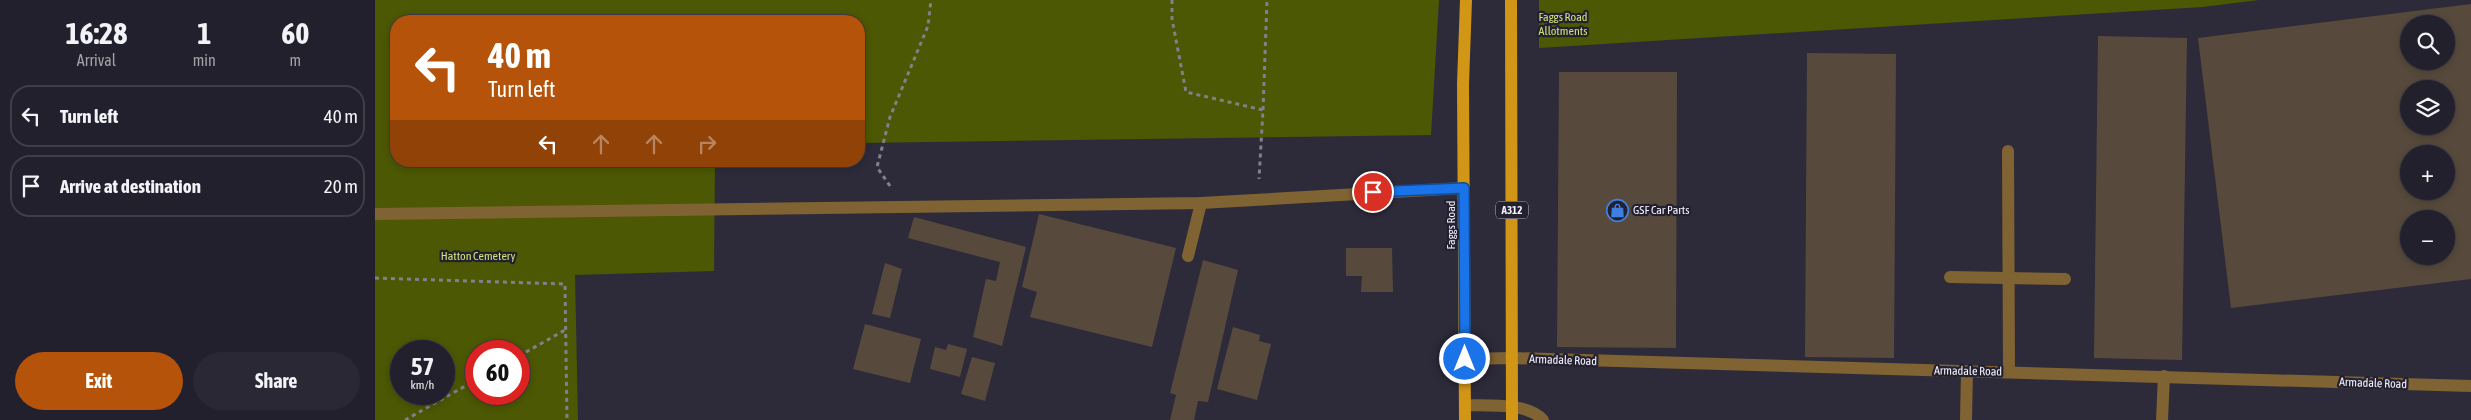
<!DOCTYPE html>
<html lang="en">
<head>
<meta charset="utf-8">
<style>
  :root { --surface:#22202c; --page:#2a2834; --text:#f1f3f6; --muted:#a2a3a9; --line:#3f3e48; --accent:#b45309 }
  body { margin:0; font-family:"Asap Condensed",sans-serif; background:var(--page); color:var(--text); height:100vh; display:flex; flex-direction:column; font-size:19px; white-space:nowrap }
  * { box-sizing:border-box; margin:0 }
  p { font-size:16px; color:var(--muted) }
  .icon { flex:none; width:28px; height:28px; fill:none; stroke:currentColor; stroke-width:2; stroke-linecap:round; stroke-linejoin:round }
  .map { position:relative; flex:1; overflow:hidden }
  .panel { display:flex; flex-direction:column; background:var(--surface); width:375px }
  .panel>* { flex:none }
  .top-card { position:absolute; left:15px; top:15px; width:475px; height:152px; border-radius:20px; box-shadow:0 2px 8px #0003,0 0 0 1px var(--line); background:#b45309; color:#fff; overflow:hidden }
  .fabs { position:absolute; left:2025px; top:15px; display:grid; gap:10px }
  .fabs a { display:grid; place-items:center; width:55px; height:55px; border-radius:50%; background:var(--surface); box-shadow:0 2px 8px #0003,0 0 0 1px var(--line); font-size:25px }
  .speed { position:absolute; left:15px; top:340px; display:flex; gap:10px; font-size:25px; font-weight:700; text-align:center }
  .speed>* { display:grid; place-content:center; width:65px; height:65px; border-radius:50%; background:var(--surface); box-shadow:0 2px 8px #0003,0 0 0 1px var(--line); line-height:1 }
  .speed small { font-size:12px; font-weight:400 }
  .speed .limit { border:8px solid #d22; background:#fff; color:#111 }
  .pin { position:absolute; display:grid; place-items:center; width:42px; height:42px; color:#fff; margin:-21px; border:2px solid #fff; border-radius:50%; box-shadow:0 1px 5px #0007 }
  .me { position:absolute; width:55px; margin:-28px; rotate:0deg; stroke-linejoin:round; filter:drop-shadow(0 0 4px #0008) }
  .turn { display:flex; align-items:center; gap:18px; height:105px; padding:0 15px; font-size:22px }
  .turn .icon { width:65px; height:65px; stroke-width:2.5 }
  .turn b { display:block; font-size:35px; line-height:42px }
  .lanes { display:flex; align-items:center; height:48px; padding:0 15px; background:#0003; justify-content:center; gap:25px; direction:ltr }
  .lanes .off { opacity:.35 }
  .eta { display:flex; justify-content:space-evenly; align-items:center; height:85px; text-align:center }
  .eta b { font-size:30px; font-weight:700; line-height:35px }
  .action { display:flex; gap:10px; margin-top:auto; padding:10px 15px }
  .action a { flex:1; height:58px; border-radius:30px; background:var(--accent); color:#fff; font-size:20px; font-weight:700; line-height:58px; text-align:center }
  .action a+a { background:var(--page); color:var(--text) }
  ul { padding:0; list-style:none }
  li { display:flex; align-items:center; gap:15px; height:62px; margin:0 10px 8px; padding:0 5px; border:2px solid var(--line); border-radius:20px }
  li div { flex:1 }
  li b { display:block; font-size:19px }
  li em { font-style:normal }
  main { display:flex; flex:1; min-height:0 }
  .map>svg:first-child { display:block }
  .green { fill:#4c5803; fill-rule:evenodd }
  .building { fill:#574a3c; fill-rule:evenodd }
  .lines { fill:none; stroke-linecap:round; stroke-linejoin:round }
  .path { stroke:#82808d; stroke-width:3; stroke-dasharray:4 4; stroke-linecap:butt }
  .minor { stroke:#806332; stroke-width:12 }
  .major { stroke:#d29617; stroke-width:12 }
  .route-casing { stroke:#114b97; stroke-width:12 }
  .route { stroke:#1a73e8; stroke-width:9 }
  .labels { text-anchor:middle; stroke-width:4.5; stroke-linejoin:round; paint-order:stroke }
  .shield { fill:#232130; stroke:#b5b3c0; stroke-width:1 }
  .shield-label { font-size:11px; font-weight:bold; fill:#f3f2fd }
  .park-label { font-size:12px; fill:#cfe476; stroke:#232130 }
  .poi-label { font-size:12px; fill:#f3f2fd; stroke:#232130; text-anchor:start }
  .street-label { font-size:12px; fill:#f3f2fd; stroke:#232130 }
</style>
</head>
<body>
<main>
<section class="panel">
<div class="eta">
<div><b>16:28</b><p>Arrival</p></div>
<div><b>1</b><p>min</p></div>
<div><b>60</b><p>m</p></div>
</div>
<ul>
<li><svg class="icon" aria-label="left" viewBox="0 0 24 24"><path d="M17 20v-9H6M10 6l-5 5 5 5"/></svg><div><b>Turn left</b></div><em>40 m</em></li>
<li><svg class="icon" aria-label="arrive" viewBox="0 0 24 24"><path d="M6 21V4h12l-3 4 3 4H6"/></svg><div><b>Arrive at destination</b></div><em>20 m</em></li>
</ul>
<div class="action"><a>Exit</a><a>Share</a></div>
</section>
<div class="map">
<svg width="2096" height="420" viewBox="0 0 2096 420">
  <rect width="100%" height="100%" fill="#2d2b3a"/>
  <g class="green">
    <path d="M0,0H1064L1056,135L484,143V21H21V161H340L339,271L200,275L203,420H0ZM26,351H69V394H26ZM101,351H144V394H101Z"/>
    <path d="M1164,0H1884L1827,7L1164,48Z"/>
  </g>
  <g class="building">
    <path d="M2096,4V279L1856,308L1823,38ZM2034,24H2071V61H2034ZM2034,89H2071V126H2034ZM2034,154H2071V191H2034ZM2034,219H2071V256H2034Z"/>
    <path d="M1723,36L1812,38L1807,360L1719,358Z"/>
    <path d="M1432,53L1521,54L1519,358L1430,357Z"/>
    <path d="M1184,72H1302L1301,348L1182,347Z"/>
    <path d="M664,214L801,248L777,347L655,317L662,292L647,287Z"/>
    <path d="M539,217L651,247L627,346L598,337L611,279L621,281L625,262L533,238Z"/>
    <path d="M971,248H1017L1018,292H986L987,276H971Z"/>
    <path d="M828,260L863,270L833,402L823,401L819,420H795L801,395L795,393Z"/>
    <path d="M510,263L527,269L515,318L497,314Z"/>
    <path d="M490,324L546,339L535,383L478,369Z"/>
    <path d="M858,327L885,335L884,341L896,344L882,400L842,389Z"/>
    <path d="M573,344L592,349L585,377L555,369L560,347L571,350Z"/>
    <path d="M597,357L620,363L610,401L586,394Z"/>
  </g>
  <g class="lines">
    <g class="path">
      <path d="M797,0V19L811,92L888,110L884,179"/>
      <path d="M888,110L892,0"/>
      <path d="M515,186L502,167L515,117L553,26L556,0"/>
      <path d="M0,278L190,284L192,420"/>
      <path d="M144,356L190,330"/>
      <path d="M30,420L101,380"/>
    </g>
    <g class="minor">
      <path d="M1633,151L1634,372"/>
      <path d="M0,214L826,203L1089,188"/>
      <path d="M813,256L826,203"/>
      <path d="M1575,277L1690,279"/>
      <path d="M1090,359L1138,358L2096,386"/>
      <path d="M1090,405C1111,406 1153,402 1168,420"/>
      <path d="M1591,420L1592,371"/>
      <path d="M1787,420L1789,376"/>
    </g>
    <g class="major">
      <path d="M1136,0L1137,420"/>
      <path d="M1090,420L1088,84L1091,0"/>
    </g>
  </g>
  <g class="lines">
    <defs>
      <path id="route" d="M998,192L1089,188L1090,359"/>
    </defs>
    <use href="#route" class="route-casing"/>
    <use href="#route" class="route"/>
  </g>
  <defs>
    <symbol id="shop-ring" viewBox="-11 -11 22 22"><circle r="9.5" fill="#232130" stroke="#3f7fe0" stroke-width="1.5"/><path d="M-5-2.5h2.3a2.7 3.5 0 0 1 5.4 0H5L5.5 6h-11ZM-1.5-2.5h3a1.5 2.3 0 0 0-3 0Z" fill="#3f7fe0"/></symbol>
  </defs>
  <g fill-rule="evenodd">
    <use href="#shop-ring" x="1230" y="198" width="25" height="25"/>
  </g>
  <g class="labels">
    <rect class="shield" x="1121" y="201.5" width="32" height="17" rx="4"/>
    <g class="shield-label">
      <text x="1137" y="214">A312</text>
    </g>
    <g class="park-label">
      <text x="1188" y="21">Faggs Road<tspan x="1188" dy="14">Allotments</tspan></text>
      <text x="103" y="260">Hatton Cemetery</text>
    </g>
    <g class="poi-label">
      <text x="1258" y="214">GSF Car Parts</text>
    </g>
    <g class="street-label">
      <text transform="translate(1076 225) rotate(-90)" y="4">Faggs Road</text>
      <text transform="translate(1188 360) rotate(2)" y="4">Armadale Road</text>
      <text transform="translate(1593 371) rotate(1)" y="4">Armadale Road</text>
      <text transform="translate(1998 383) rotate(2)" y="4">Armadale Road</text>
    </g>
  </g>
</svg>
<div class="fabs">
<a><svg class="icon" aria-label="search" viewBox="0 0 24 24"><circle cx="10" cy="10" r="6"/><path d="M15 15l6 6"/></svg></a>
<a><svg class="icon" aria-label="layers" viewBox="0 0 24 24"><path d="M12 4l9 5-9 5-9-5zM3 14l9 5 9-5"/></svg></a>
<a>+</a>
<a>−</a>
</div>
<div class="speed"><div>57<small>km/h</small></div><div class="limit">60</div></div>
<div class="pin" style="left:998px;top:192px;background:#d93025"><svg class="icon" aria-label="arrive" viewBox="0 0 24 24"><path d="M6 21V4h12l-3 4 3 4H6"/></svg></div>
<svg class="me" style="left:1090px;top:359px" viewBox="-20 -20 40 40"><circle r="17" fill="#1a73e8" stroke="#fff" stroke-width="3"/><path d="M0-11L8 9 0 5-8 9z" fill="#fff"/></svg>
<div class="top-card">
<div class="turn"><svg class="icon" aria-label="left" viewBox="0 0 24 24"><path d="M17 20v-9H6M10 6l-5 5 5 5"/></svg><div><b>40 m</b>Turn left</div></div>
<div class="lanes"><svg class="icon" aria-label="left" viewBox="0 0 24 24"><path d="M17 20v-9H6M10 6l-5 5 5 5"/></svg><svg class="icon off" aria-label="ahead" viewBox="0 0 24 24"><path d="M12 20V5M6 11l6-6 6 6"/></svg><svg class="icon off" aria-label="ahead" viewBox="0 0 24 24"><path d="M12 20V5M6 11l6-6 6 6"/></svg><svg class="icon off" aria-label="right" viewBox="0 0 24 24"><path d="M7 20v-9h11M14 6l5 5-5 5"/></svg></div>
</div>
</div>
</main>
</body>
</html>
